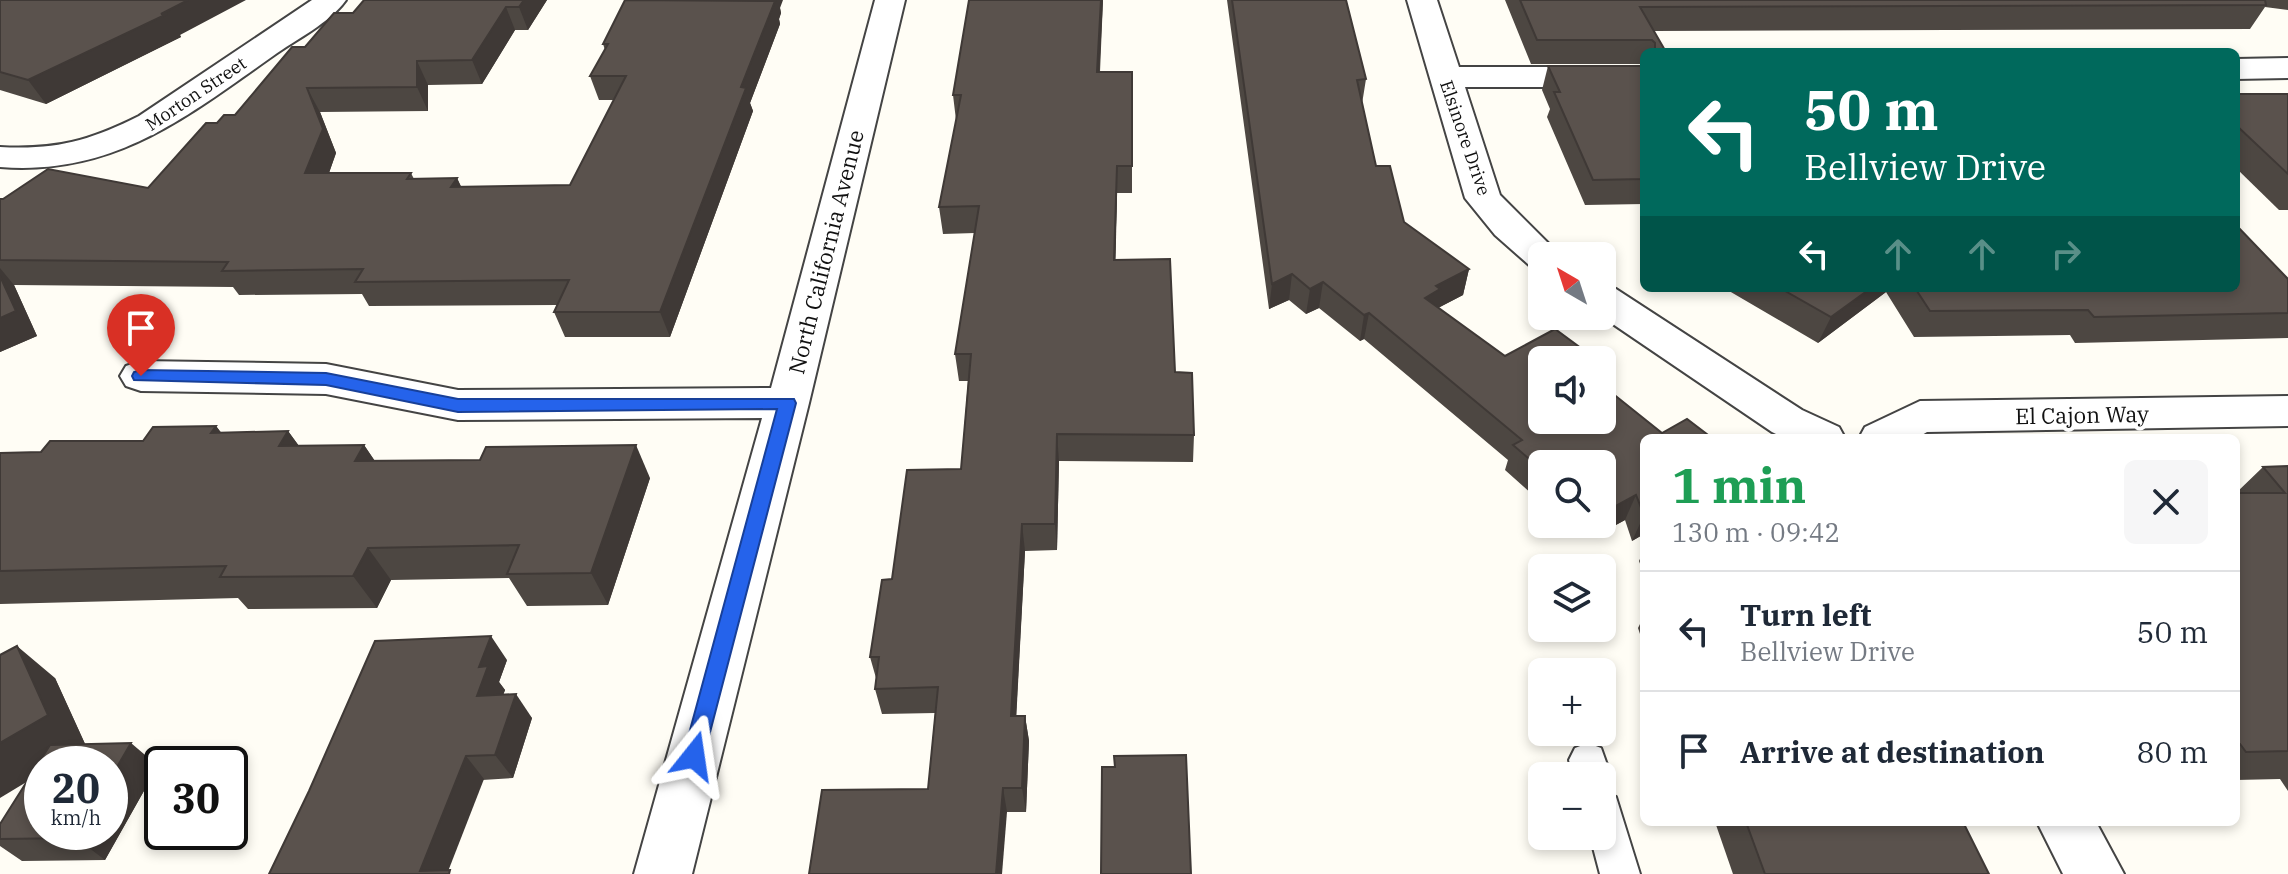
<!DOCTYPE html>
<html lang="en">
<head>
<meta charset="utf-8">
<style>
  :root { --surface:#fff; --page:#f6f6f7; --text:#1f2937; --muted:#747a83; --line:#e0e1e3 }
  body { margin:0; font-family:"IBM Plex Serif",serif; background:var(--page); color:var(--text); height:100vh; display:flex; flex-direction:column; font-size:30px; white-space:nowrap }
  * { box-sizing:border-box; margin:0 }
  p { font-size:26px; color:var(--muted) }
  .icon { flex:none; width:44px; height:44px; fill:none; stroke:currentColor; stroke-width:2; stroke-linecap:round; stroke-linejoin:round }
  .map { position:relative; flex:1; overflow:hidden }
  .details { position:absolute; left:1640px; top:434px; width:600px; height:392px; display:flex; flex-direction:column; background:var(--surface); border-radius:12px; box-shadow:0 4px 12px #0003 }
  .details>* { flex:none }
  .top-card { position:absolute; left:1640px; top:48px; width:600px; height:244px; border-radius:12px; box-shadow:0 4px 12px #0003; background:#00695c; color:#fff; overflow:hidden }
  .needle { width:52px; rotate:321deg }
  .controls { position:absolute; left:1528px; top:242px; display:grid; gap:16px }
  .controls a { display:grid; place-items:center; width:88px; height:88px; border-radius:12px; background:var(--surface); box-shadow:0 4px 12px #0003; font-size:40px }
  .speed { position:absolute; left:24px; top:746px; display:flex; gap:16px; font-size:40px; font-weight:700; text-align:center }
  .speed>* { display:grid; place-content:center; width:104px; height:104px; border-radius:50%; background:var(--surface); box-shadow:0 4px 12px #0003; line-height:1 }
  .speed small { font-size:20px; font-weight:400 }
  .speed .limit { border:4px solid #111; border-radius:12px; background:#fff; color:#111 }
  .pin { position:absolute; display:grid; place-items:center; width:68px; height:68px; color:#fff; margin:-82px -34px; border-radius:50% 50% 50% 0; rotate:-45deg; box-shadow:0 0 8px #0007 }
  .pin .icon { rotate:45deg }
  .me { position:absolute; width:88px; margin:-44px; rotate:15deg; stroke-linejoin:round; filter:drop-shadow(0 0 6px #0008) }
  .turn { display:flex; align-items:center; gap:28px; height:168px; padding:0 32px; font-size:36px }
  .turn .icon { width:104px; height:104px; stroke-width:2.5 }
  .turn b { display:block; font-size:56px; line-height:68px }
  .lanes { display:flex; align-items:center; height:76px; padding:0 32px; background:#0003; justify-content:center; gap:40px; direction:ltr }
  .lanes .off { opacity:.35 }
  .round { display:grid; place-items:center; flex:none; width:84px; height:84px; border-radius:12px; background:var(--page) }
  .headline { display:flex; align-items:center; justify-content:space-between; height:136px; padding:0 32px }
  h1 { font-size:48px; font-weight:700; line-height:60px; color:#1e9e55 }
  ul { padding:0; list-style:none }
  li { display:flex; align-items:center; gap:24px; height:120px; padding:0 32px; border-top:2px solid var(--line) }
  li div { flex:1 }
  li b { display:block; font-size:30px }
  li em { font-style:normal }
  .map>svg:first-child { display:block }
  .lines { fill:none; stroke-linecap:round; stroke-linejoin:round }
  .lane-casing { stroke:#444; stroke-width:4 }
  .street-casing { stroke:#444; stroke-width:4 }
  .lane { fill:#fff; fill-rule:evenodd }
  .street { fill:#fff; fill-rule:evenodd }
  .wall { fill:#4d4742 }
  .shaded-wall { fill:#3f3936 }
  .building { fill:#5a524d; stroke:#3f3936; stroke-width:2 }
  .route { fill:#2563eb; stroke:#184099; stroke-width:2 }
  .labels { text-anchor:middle; stroke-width:8; stroke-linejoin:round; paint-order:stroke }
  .far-street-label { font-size:18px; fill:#111; stroke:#fff }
  .street-label { font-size:22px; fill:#111; stroke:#fff }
</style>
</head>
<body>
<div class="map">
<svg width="2288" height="874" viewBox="0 0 2288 874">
  <rect width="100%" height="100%" fill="#fffdf5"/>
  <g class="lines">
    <defs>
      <g id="lane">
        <path d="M1588,743L1601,748L1611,776L1602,789V776H1573L1569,760L1575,748Z"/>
        <path d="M1602,792L1616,797L1640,874H1600L1590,836H1602Z"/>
      </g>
      <g id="street">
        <path d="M312,0H346C330,23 295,40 273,56C185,118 113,176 0,167V147C56,150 89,141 139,116Z"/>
        <path d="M875,0H905L809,403L692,874H634L762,418L458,420L326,394L141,391L126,386L120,376L126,366L141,361L326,364L458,390L771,388Z"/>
        <path d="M1407,0H1437L1459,67H1644V87H1465L1500,195L1561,256H1542V268L1529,265L1495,235L1465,198Z"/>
        <path d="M2288,58V78L2236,79V59Z"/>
        <path d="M1602,285L1616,289L1802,410L1839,427L1845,438H1784L1772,432L1601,316Z"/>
        <path d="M2288,396V426L1927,432L1917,438H1859L1865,427L1920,401Z"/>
        <path d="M2037,822H2096L2124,874H2063Z"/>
      </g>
    </defs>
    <use href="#lane" class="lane-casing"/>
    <use href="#street" class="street-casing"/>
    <use href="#lane" class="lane"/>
    <use href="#street" class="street"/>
  </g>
  <g class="wall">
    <path d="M0,0L180,35L181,37L46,104L0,90Z"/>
    <path d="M364,0H547L528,30H515L482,84L428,85V111L320,112L336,153L329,173H411L414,179L457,178L461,187L570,185L614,100H599L590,76L605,50L603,44L780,8L781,13L779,19L780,24L750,103L753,111L670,337H565L554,312L557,305L369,306L362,294L239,295L233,287L14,285L37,336L0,352V199L148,188L217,123L235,115L305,47L353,13Z"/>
    <path d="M1103,0L1100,72H1132V193H1117L1115,260L1175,372L1194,435L1193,462L1059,461L1057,550L1025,551L1016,716H1025L1029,741L1026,812H1007L928,789L935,713L882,714L875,689L876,678L870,657L892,579L961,469L968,381H959L955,354L975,233L943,234L939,207L956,120L953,95Z"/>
    <path d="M1227,0H1346L1366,79L1362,104L1376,166L1404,222L1469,269L1463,295L1438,308L1505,356L1542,360L1662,433L1644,534L1632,541L1625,520L1603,532L1594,524H1602V464H1542V502H1541L1505,470L1508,460L1364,339L1360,341L1319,308L1306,314L1289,300L1269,309Z"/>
    <path d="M1505,0H2288V10L2265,7L2250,29L1654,31L1666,52H1644V64H1531Z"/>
    <path d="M1548,66H1644V204L1585,205L1547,117L1550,109L1542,90Z"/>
    <path d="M2236,94H2288V210H2279L2236,168Z"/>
    <path d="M2288,279V338L2075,343L2070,335L1914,337L1886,292L1818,343L1724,288H2236Z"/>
    <path d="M216,426L221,433L288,431L299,446L364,445L375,461L650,478L608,605L527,606L509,578L391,580L377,608L248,609L238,598L0,604V453L41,452L143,441Z"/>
    <path d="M2288,466V791L2280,779L2236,780V493L2263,467Z"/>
    <path d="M1644,550V574L1639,561Z"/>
    <path d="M1644,616V646L1638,628Z"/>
    <path d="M507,660L499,682L505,690L503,695L532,718L513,778L309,791Z"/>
    <path d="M55,678L85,744L158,766L105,860L22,861L0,846V824L27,782Z"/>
    <path d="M1715,822H1963L1989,874H1733Z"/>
  </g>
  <g class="shaded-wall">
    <path d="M188,0H246L180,35L181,37L46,104L28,80Z"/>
    <path d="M524,0H547L528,30L519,7Z"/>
    <path d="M772,0H783L780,8L781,13L779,19L780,24L750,103L753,111L670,337L660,312Z"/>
    <path d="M1101,0H1103L1098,98L1097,72Z"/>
    <path d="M506,7L515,30L482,84L472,60Z"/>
    <path d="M417,61L428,85V111L417,87Z"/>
    <path d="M307,88L320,112L336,153L320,198L305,173Z"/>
    <path d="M1117,166V193L1115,287L1114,260Z"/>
    <path d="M457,178L469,203L451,187Z"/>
    <path d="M0,268L14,285L37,336L0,352Z"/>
    <path d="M1469,269L1463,295L1436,309L1425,298L1436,286Z"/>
    <path d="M1292,274L1289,300L1269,309L1272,284Z"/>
    <path d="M1323,282L1319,308L1306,314L1310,289Z"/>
    <path d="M1871,288H1888L1886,292L1818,343L1831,317Z"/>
    <path d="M1369,313L1364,339L1360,341L1364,315Z"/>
    <path d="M216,426L242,459L211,433Z"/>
    <path d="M288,431L312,464L279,446Z"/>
    <path d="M1057,434L1059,461L1057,550L1055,524Z"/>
    <path d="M364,445L386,478L355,461Z"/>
    <path d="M636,445L650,478L608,605L591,573Z"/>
    <path d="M1636,495L1625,520L1603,532L1614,507Z"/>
    <path d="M1644,515V534L1632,541Z"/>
    <path d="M1022,524L1025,551L1015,741L1011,716Z"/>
    <path d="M368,548L391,580L377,608L353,576Z"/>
    <path d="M491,636L507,660L499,682L505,690L494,720L477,696L479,667Z"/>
    <path d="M17,646L55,678L86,746L0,798V743Z"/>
    <path d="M516,694L532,718L513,778L495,755Z"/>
    <path d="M1025,716L1029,741L1026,812L1022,788Z"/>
    <path d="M131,743L158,766L105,860L76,838L79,832H110V779Z"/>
    <path d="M466,756L484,779L447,874L420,871Z"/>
    <path d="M1003,788L1007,812L1002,874H996Z"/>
  </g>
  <g class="building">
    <path d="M0,0H188L161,14H167L28,80L0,72Z"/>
    <path d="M364,0H524L519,7H506L472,60L417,61V87L307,88L323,129L305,173H411L407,179L457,178L451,187L570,185L626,76H590L608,44H603L625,0L775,1L741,87L746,88L660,312H554L569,280L355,282L363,269L222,271L228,262L0,260V199H3L48,169L148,188L206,123H217L224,115H235L292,47H305L334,13H353Z"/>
    <path d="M969,0H1101L1097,72H1132V166H1117L1114,260L1170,259L1175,372L1192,373L1194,435L1057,434L1055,524H1022L1011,716H1025L1022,788H1003L996,874H809L822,790L928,789L938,687L875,689L879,657H870L882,580L892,579L907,470L961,469L971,354H955L979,206L939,207L961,95H953Z"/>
    <path d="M1232,0H1346L1366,79L1357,80L1376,166H1390L1404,222L1469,269L1436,286L1440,289L1425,298L1505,356L1555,329L1593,357L1589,360H1542V420H1602V385L1662,433L1687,419L1712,438H1644V515L1636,495L1614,507L1602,497V464H1542V470L1513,445L1522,440L1369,313L1364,315L1323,282L1310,289L1292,274L1272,284Z"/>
    <path d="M1520,0H2265L2266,5L1640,7L1666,52H1655V43L1652,40H1537Z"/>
    <path d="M1548,66H1644V179L1593,180L1554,92H1560Z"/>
    <path d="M2236,94H2288V174L2236,125Z"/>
    <path d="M2236,225L2288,279V313L2094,317L2088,310L1930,311L1915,288H2236Z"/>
    <path d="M0,276L16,311L0,318Z"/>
    <path d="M1780,288H1871L1831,317Z"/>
    <path d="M216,426L211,433L288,431L279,446L364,445L355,461L480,460L486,447L636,445L591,573L507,574L519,545L368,548L353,576L220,577L226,566L0,571V453L41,452L50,441H143L153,427Z"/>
    <path d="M2288,466V751L2246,752L2240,744H2236V493H2285L2263,467Z"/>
    <path d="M491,636L479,667L488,666L477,696L516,694L495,755L466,756L420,871L450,870L449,874H269L309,791L375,641Z"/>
    <path d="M17,646L48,715L0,743V655Z"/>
    <path d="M131,743L110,779V764H42V832H79L76,838L0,839V824L50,745Z"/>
    <path d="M1186,755L1191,874H1101L1102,767H1115L1114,756Z"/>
    <path d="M1746,822H1963L1989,874H1765Z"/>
  </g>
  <path class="route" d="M141,370L326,373L458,399H794L796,403L702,763L694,766L686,763L683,756L777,409L458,412L326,385L134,380L132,376L134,372Z"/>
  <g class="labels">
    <g class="far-street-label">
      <text transform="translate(196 94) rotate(-34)" y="6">Morton Street</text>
      <text transform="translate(1465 138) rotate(71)" y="6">Elsinore Drive</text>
    </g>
    <g class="street-label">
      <text transform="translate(826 252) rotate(-76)" y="8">North California Avenue</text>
      <text transform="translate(2082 415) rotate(-1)" y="8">El Cajon Way</text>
    </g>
  </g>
</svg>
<div class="controls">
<a><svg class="needle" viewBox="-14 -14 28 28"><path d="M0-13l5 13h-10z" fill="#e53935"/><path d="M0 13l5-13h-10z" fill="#747a83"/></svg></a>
<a><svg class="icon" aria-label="sound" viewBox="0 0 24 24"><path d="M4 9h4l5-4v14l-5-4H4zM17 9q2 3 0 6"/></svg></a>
<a><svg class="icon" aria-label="search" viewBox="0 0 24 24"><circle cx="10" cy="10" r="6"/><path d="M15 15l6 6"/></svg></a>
<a><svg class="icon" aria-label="layers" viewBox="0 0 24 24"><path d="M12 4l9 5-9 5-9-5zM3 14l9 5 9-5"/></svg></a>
<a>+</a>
<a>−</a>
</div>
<div class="speed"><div>20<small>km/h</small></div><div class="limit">30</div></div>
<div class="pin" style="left:141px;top:376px;background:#d93025"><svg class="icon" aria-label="arrive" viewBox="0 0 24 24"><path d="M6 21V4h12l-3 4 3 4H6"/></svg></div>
<svg class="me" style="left:694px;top:756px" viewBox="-20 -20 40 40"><path d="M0-17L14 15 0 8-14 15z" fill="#2563eb" stroke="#fff" stroke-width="4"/></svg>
<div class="top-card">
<div class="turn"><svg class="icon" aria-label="left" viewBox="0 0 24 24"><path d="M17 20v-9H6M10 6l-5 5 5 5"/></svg><div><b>50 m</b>Bellview Drive</div></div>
<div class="lanes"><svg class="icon" aria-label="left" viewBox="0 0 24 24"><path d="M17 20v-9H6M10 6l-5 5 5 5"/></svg><svg class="icon off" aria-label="ahead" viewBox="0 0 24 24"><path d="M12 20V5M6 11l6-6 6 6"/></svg><svg class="icon off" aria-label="ahead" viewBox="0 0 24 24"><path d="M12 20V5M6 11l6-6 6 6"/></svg><svg class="icon off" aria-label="right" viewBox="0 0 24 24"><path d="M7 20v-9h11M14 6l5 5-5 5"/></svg></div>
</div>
<section class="details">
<div class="headline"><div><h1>1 min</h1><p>130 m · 09:42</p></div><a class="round"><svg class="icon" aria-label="close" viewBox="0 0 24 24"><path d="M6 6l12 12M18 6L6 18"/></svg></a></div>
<ul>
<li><svg class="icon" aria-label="left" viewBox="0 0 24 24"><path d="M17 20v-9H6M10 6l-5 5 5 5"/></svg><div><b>Turn left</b><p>Bellview Drive</p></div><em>50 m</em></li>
<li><svg class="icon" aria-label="arrive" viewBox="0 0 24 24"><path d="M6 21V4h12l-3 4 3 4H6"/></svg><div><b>Arrive at destination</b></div><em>80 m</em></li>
</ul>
</section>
</div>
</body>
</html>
